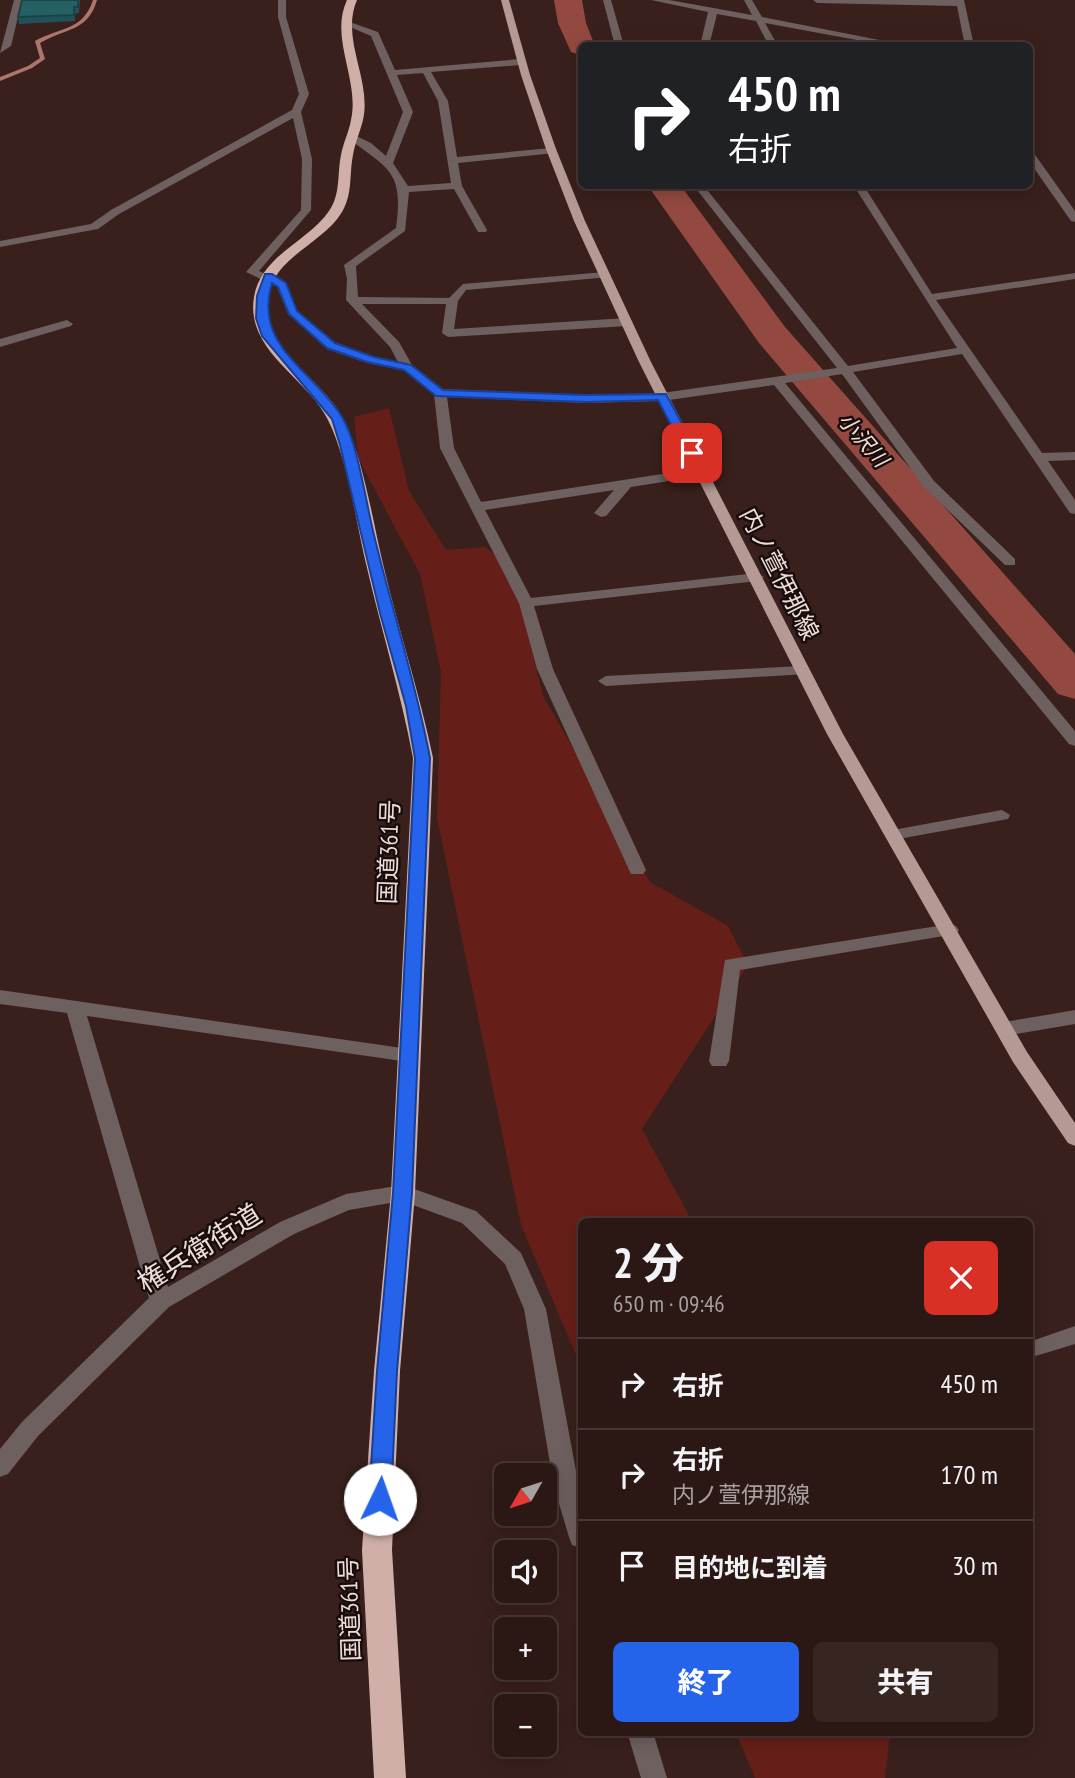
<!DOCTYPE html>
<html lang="ja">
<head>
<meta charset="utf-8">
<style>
  :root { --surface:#2b1815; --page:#372522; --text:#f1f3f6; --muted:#a6a0a0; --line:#473734; --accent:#2563eb }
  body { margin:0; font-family:"PT Sans Narrow","Noto Sans JP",sans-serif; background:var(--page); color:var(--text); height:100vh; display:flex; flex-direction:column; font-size:26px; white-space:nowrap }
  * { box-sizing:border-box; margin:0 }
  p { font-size:23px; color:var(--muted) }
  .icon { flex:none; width:38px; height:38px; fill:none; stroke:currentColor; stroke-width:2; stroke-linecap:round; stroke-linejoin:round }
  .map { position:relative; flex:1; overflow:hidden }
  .drawer { position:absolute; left:578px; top:1218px; width:455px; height:518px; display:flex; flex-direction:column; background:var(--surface); border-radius:10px; box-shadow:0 4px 18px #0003,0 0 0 2px var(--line) }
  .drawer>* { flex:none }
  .hud { position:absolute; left:578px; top:42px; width:455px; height:147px; border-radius:10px; box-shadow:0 4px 18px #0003,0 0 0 2px var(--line); background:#202124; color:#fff; overflow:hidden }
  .needle { width:46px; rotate:231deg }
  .tools { position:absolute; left:494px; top:1463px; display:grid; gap:14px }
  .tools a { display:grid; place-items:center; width:63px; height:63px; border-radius:10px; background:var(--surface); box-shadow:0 4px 18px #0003,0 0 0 2px var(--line); font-size:35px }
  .pin { position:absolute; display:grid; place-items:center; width:60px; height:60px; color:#fff; margin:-30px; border-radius:14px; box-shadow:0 4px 10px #0006 }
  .me { position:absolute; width:77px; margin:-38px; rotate:3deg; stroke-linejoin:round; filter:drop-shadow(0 0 5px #0008) }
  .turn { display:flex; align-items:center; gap:24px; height:147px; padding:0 35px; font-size:32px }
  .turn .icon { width:91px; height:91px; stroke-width:2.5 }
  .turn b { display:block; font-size:49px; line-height:60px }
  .round { display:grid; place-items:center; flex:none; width:74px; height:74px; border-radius:10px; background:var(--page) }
  .summary { display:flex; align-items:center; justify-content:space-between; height:119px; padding:0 35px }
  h1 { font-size:42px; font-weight:800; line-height:52px }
  .action { display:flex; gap:14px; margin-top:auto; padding:14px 35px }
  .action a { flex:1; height:80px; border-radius:10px; background:var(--accent); color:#fff; font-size:28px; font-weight:800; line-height:80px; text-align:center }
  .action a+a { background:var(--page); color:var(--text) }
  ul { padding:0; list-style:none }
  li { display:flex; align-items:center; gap:21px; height:91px; padding:0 35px; border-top:2px solid var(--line) }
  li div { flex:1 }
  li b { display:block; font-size:26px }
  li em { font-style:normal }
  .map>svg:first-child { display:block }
  .green { fill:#651f18 }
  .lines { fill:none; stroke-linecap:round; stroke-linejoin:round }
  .stream { fill:#ae756d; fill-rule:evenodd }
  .river { fill:#93493f; fill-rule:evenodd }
  .minor { fill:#6e605e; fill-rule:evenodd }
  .major { fill:#b59994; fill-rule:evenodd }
  .highway { fill:#d0afa9; fill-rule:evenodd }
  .wall { fill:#205357 }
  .building { fill:#256065; stroke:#1a4347; stroke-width:2 }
  .route { fill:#2563eb; stroke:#184099; stroke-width:2 }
  .labels { text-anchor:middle; stroke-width:5; stroke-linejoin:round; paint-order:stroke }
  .far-water-label { font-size:21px; font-style:italic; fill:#f3dbd7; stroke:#190d0b }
  .street-label { font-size:24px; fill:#eddcd9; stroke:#190d0b }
  .near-street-label { font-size:28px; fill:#eddcd9; stroke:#190d0b }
</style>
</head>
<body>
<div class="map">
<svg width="1075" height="1778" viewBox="0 0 1075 1778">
  <rect width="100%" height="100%" fill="#39201c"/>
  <g class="green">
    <path d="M389,408L409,491L446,550L485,547L511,567L543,696L650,882L728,926L748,965L642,1129L692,1221L581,1222V1367L521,1225L437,818L441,672L420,574L358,458L354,417Z"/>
    <path d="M736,1733H890L885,1778H755Z"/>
  </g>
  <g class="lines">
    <path class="stream" d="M93,0H97C88,32 65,28 40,43L45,59L32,68L0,81V77L28,66L40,58L35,41C60,27 83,31 93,0Z"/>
    <g class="river">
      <path d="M554,0H582L586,23L595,46H581V55L571,52L558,23Z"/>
      <path d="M648,186H681L785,327L1075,654V699L1058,694L759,343Z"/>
    </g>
    <g class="minor">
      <path d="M14,0H22L11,46L0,53Z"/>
      <path d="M278,0H286V17L309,94L301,112L312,159L311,210L259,271L286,283L297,311L335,343L374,357L398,362L390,347L346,300L347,279L344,265L396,228C404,169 388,170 347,137L352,134L371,143L386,156L403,112L371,36L343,24L347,21L378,32L395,70L520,59L525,62L520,65L431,72L448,101L457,157L551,148L555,149V153L458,163L462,186L487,230L486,232H478L454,189L409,192L405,231L356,266L358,297L449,298L463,284L605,272L611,275L609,277L466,290L458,301L454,329L627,318L633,322L627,326L448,337L442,333L446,304H362L399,342L412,365L443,389L586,395L662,393L837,368L694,186H704L848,366L957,348L854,186H864L932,294L1075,273V279L936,300L1042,453L1075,452V460L1048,461L1075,500V514L1070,513L962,354L853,372L934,481L1015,559V565H1005L924,487L842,374L785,383L1075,731V746L1069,744L774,385L662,401L586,403L447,397L454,448L481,502L701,468L708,472L701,476L631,487L606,516L601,517L594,513L614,490L485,510L531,598L757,573L764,577L757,581L534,606L553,669L646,870L643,874H631L537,669L519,603L440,448L434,394L403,370L367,363L327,349L288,314L277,287L246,272L301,210L302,159L293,118L119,214L98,229L0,247V241L91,224L111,210L292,110L299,94L278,17ZM423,73L438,101L451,183L408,186L393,163L413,112L397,75Z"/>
      <path d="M603,0H611L624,46H615Z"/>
      <path d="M651,0H669L752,15L744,0H752L762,17L910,46H889L765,23L778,46H769L756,21L717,14L709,46H700L708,12Z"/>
      <path d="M813,0H964L974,46H965L957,6L817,3Z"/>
      <path d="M1029,151L1033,152L1075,211V222L1071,221L1029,161Z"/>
      <path d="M67,320L73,324L71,326L0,347V339Z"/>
      <path d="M802,666L807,668L810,671L807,674L606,686L598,681L606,676Z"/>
      <path d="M1002,810L1010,815L1008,819L893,840L885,835L893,830Z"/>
      <path d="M950,924L956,926L959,930L956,934L740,970L729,1061L726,1066H712L709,1061L725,960Z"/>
      <path d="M0,990L416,1050L419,1055L416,1060L409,1062L87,1016L168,1287L280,1222L346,1194L403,1185L476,1211L521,1253L546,1309L581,1498V1548L572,1545L569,1537L554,1487L524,1309L505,1264L462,1223L402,1201L349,1210L294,1234L169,1307L38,1436L8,1474L0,1477V1449L22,1422L149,1298L67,1013L0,1004Z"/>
      <path d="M1075,1010V1024L1005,1036L998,1034L996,1029L998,1024L1005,1022Z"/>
      <path d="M1075,1326V1344L1029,1358V1342Z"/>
      <path d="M627,1732H653L667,1778H641Z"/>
    </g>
    <path class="major" d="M501,0H509L530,75L556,149L585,221L651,362L843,734L1027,1052L1075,1123V1146L1068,1143L1013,1062L827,734L639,362L574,221L546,149L521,75Z"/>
    <path class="highway" d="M347,0H357C340,39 372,80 363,120C360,132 355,143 353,155C349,175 353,193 342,212C323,244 273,257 268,298C262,351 323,378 344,420C364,461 373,523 384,568C399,632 420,694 433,758L415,1193L400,1371L392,1550L406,1778H374L362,1550L374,1371L391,1193L413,758C401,694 382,632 367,568C356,523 348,460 328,420C308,378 245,351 254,297C261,255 308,242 329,211C341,194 337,174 341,155C343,143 349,132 351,120C360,80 329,38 347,0Z"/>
  </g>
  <path class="wall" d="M22,0H80L79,13L75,14V21L19,24L18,17Z"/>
  <path class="building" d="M22,0H78V7H74V15L18,17Z"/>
  <path class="route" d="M265,274H272L286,283L297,311L335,343L374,357L411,365L443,390L586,395L666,394L698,453L687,456L658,400L586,402L436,396L404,370L367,362L327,348L289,314L278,287L272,283C253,347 312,369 342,417C358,443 366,504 374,535C392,610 416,683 430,758L412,1193L397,1371L391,1499L388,1506L380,1509L372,1506L369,1499L377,1371L393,1193L415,758L406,706L380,613L340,445L332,419L262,336L256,318L257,296Z"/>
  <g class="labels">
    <g class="far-water-label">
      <text transform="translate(863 440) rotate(49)" y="7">小沢川</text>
    </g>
    <g class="street-label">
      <text transform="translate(779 574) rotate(63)" y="8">内ノ萱伊那線</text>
      <text transform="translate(389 852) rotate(-88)" y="8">国道361号</text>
      <text transform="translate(350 1609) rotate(-92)" y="8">国道361号</text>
    </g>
    <g class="near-street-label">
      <text transform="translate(199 1248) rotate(-32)" y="10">権兵衛街道</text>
    </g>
  </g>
</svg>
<div class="tools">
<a><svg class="needle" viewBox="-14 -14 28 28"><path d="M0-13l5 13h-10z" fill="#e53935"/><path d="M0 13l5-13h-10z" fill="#a6a0a0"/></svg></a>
<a><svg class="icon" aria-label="sound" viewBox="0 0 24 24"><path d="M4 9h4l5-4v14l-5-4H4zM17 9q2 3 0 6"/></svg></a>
<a>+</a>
<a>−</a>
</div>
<div class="pin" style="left:692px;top:453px;background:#d93025"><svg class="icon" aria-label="arrive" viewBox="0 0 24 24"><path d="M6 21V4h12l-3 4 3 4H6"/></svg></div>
<svg class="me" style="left:380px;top:1499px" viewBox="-20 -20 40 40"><circle r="19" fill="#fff"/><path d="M0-13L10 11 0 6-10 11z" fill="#2563eb"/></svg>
<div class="hud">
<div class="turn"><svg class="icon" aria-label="right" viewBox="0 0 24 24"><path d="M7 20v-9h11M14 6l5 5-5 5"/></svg><div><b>450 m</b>右折</div></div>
</div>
<section class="drawer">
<div class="summary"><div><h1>2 分</h1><p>650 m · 09:46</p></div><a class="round" style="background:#d93025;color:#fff"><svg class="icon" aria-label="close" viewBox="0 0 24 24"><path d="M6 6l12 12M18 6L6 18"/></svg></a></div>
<ul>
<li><svg class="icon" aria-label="right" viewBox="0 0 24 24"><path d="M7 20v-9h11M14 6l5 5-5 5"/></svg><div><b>右折</b></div><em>450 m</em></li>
<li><svg class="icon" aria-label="right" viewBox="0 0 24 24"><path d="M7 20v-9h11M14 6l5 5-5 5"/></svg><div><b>右折</b><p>内ノ萱伊那線</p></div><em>170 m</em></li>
<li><svg class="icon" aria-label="arrive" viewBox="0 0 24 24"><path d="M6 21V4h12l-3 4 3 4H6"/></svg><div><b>目的地に到着</b></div><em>30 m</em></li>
</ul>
<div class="action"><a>終了</a><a>共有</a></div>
</section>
</div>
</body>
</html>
